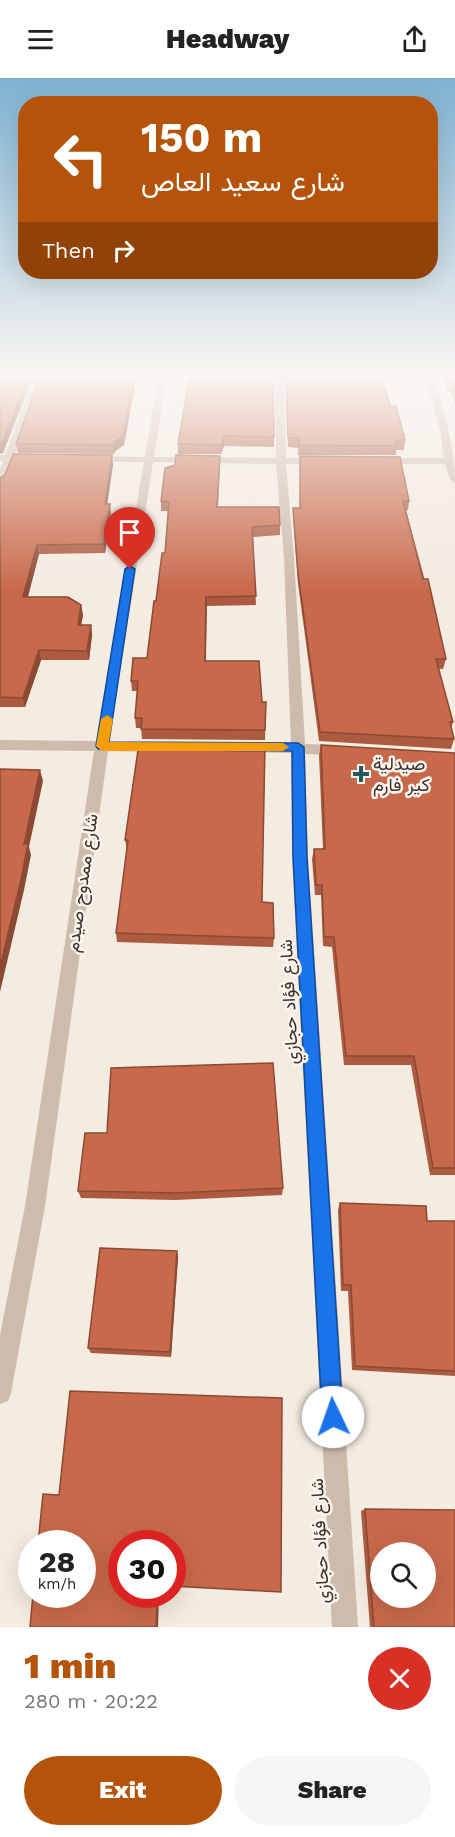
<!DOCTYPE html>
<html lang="en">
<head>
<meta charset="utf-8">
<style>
  :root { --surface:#fff; --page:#f6f6f6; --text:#222; --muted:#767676; --accent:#b45309 }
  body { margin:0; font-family:"Work Sans",Vazirmatn,sans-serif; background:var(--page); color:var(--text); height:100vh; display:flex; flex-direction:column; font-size:22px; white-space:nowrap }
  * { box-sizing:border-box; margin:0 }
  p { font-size:20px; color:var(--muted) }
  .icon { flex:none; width:33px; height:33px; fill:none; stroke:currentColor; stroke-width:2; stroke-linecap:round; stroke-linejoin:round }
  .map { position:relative; height:1549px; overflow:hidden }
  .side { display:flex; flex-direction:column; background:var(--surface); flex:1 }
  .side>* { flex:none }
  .banner { position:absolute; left:18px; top:18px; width:420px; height:183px; border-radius:24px; box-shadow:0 6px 24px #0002; background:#b45309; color:#fff; overflow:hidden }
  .buttons { position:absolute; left:370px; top:1464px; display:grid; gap:12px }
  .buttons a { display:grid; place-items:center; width:66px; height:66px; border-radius:50%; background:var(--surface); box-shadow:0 6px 24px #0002; font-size:30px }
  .speed { position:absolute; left:18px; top:1452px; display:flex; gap:12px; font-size:30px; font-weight:700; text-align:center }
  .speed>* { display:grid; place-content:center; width:78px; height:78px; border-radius:50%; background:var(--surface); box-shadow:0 6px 24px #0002; line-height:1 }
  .speed small { font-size:15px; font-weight:400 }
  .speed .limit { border:9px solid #d22; background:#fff; color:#111 }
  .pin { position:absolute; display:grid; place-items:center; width:51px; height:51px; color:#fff; margin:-62px -26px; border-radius:50% 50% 50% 0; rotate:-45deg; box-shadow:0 0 6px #0007 }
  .pin .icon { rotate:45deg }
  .me { position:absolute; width:66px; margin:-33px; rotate:357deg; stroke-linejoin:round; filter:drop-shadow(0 0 4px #0008) }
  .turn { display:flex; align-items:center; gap:21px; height:126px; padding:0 24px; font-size:27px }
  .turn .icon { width:78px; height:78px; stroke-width:2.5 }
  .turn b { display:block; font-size:42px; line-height:51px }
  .then { display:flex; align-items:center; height:57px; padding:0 24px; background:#0003; gap:12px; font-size:22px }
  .round { display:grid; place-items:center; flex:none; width:63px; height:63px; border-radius:32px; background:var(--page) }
  .headline { display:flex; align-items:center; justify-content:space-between; height:102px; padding:0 24px }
  h1 { font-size:36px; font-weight:800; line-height:45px; color:var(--accent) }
  .button { display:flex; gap:12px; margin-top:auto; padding:12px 24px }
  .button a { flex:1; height:69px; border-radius:36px; background:var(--accent); color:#fff; font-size:24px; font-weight:800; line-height:69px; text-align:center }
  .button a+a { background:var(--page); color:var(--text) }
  header { display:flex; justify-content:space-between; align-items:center; height:78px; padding:0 24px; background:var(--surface); font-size:27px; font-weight:800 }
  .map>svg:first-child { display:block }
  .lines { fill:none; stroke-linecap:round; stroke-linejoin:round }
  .minor { fill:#cdbbac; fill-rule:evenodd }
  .wall { fill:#ac5a40 }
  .shaded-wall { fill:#8c4a34 }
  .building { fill:#c8694b; stroke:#8c4a34; stroke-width:1.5; fill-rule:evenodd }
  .route { fill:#1a73e8; stroke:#114b97; stroke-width:1.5 }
  .slow { fill:#f59e0b }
  .poi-dot { fill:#1f5a5e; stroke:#fbf5ee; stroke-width:2 }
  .labels { text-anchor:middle; stroke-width:5; stroke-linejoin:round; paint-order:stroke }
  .poi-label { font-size:18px; fill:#3b302b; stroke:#fbf5ee; text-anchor:start }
  .street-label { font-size:18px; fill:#3b302b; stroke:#fbf5ee }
</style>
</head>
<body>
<header><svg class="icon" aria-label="menu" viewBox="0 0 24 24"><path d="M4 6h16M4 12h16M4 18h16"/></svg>Headway<svg class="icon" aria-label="share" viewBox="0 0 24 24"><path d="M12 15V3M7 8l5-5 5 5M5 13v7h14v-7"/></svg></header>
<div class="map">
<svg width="455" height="1549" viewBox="0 0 455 1549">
  <rect width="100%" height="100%" fill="#f4ebe1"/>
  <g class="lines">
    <g class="minor">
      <path d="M35,296H43L15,377H32L37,380L32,383H13L5,405L0,408V391L3,383H0V377H5Z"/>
      <path d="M159,296H167L154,379L276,380L275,296H283L286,380H320L325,383L320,386H286L294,480L305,666L338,667L345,672L338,677L305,676L308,779L358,1549H332L292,779L291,675L245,674L238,669L245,664L291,666L284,480L276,386L153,384L109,664H158L165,669L158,674L108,673L45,1128L11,1315L8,1323L0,1326V1257L25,1128L94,673L0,672V662L96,663L144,384H92L87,381L92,378L145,379Z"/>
      <path d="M425,296H433C444,333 455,368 455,405L450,402L445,386H380L375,383L380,380H444L440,352Z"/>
    </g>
  </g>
  <g class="wall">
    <path d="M41,296H137L124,367L115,373L114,376L18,375L16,366Z"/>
    <path d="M190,296L274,359V369L224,368L221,376H178V366Z"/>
    <path d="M285,296H381L390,328L405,362L404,372H396V377H298V370L288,369Z"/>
    <path d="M443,296H455V326L451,313H448Z"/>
    <path d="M300,378L409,423L408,432H406L446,581L443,591H438L453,644L451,650L454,661L451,671L319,663L298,505L293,439V430H300Z"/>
    <path d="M113,386L107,426L111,435L105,475L39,476L28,519L81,527L83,537L81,547H91L92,557L89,582H41L25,629H0V400Z"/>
    <path d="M220,387L218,429L280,447V457L253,459L256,527L207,528L206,583L262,624H266L265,662L142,661L141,650H136L135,640L138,613H132L131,603L147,580L165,475L168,433H161V423Z"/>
    <path d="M139,665L262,824L274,860L273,869L117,864L116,855L127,772L125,762Z"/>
    <path d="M321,667L455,675V1097H430L411,987H344L332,869L323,868L321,817H315L312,781L314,771H323L319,677Z"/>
    <path d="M283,1110L282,1117L176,1122L81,1120L78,1113Z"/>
    <path d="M340,1125L427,1143H455V1298L352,1292L348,1213H341L338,1132Z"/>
    <path d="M177,1173L178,1180L171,1279L91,1275L88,1270Z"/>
    <path d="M365,1431L455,1549H370L361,1433Z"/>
  </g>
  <g class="shaded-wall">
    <path d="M29,296H34L3,375L0,376V366Z"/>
    <path d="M135,296H137L124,367L115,373L114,376L113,367Z"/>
    <path d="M224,358V368L221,376V367Z"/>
    <path d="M112,377L113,386L106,435L105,426Z"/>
    <path d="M110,426L111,435L105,475L104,466Z"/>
    <path d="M37,467L39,476L25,528L23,519Z"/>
    <path d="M81,527L83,537L79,557L78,547Z"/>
    <path d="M91,547L92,557L89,582L87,573Z"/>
    <path d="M39,572L41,582L25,629L23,620Z"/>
    <path d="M40,692L43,703L29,769L31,777L24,812L0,914V889L24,766Z"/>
    <path d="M177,1173L178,1180L171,1279L170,1274Z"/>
    <path d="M158,1516H159L158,1549H156Z"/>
  </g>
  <g class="building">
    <path d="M0,296H29L2,366H0Z"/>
    <path d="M41,296H135L123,358L114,364L113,367L16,366Z"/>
    <path d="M190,296H273L274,359L224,358L221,367L178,366Z"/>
    <path d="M286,296H381L390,328H396L405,362H396L397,368L299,367V360H288Z"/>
    <path d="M447,296H455V313L452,304H449Z"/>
    <path d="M13,376L112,377L105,426H110L104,466L37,467L23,519H68L81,527L78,547H91L87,573L39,572L23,620L0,619V400L5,397Z"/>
    <path d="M176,377L220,378L217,429H279L280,447L252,449L256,518L206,519L205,583H259L262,624H266L265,652L141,651L142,640H135L138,603H131L133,580H147L154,523H156L162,475H165L169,424L161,423L165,390L175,387Z"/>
    <path d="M300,378L400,379L409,423H403L423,501H428L446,581H436L453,644H450L454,661L320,654L298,496L293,430H300Z"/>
    <path d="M139,665L265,666L262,824L273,825L274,860L116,855L128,762H125Z"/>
    <path d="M321,667L455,675V1090H433L414,978H346L334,859H324L322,807H316L314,771H325Z"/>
    <path d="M0,691L40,692L24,766H28L21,802L0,889Z"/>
    <path d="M273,985L283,1110L175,1115L78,1113L85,1055H107L111,990Z"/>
    <path d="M340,1125L426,1128L427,1143H455V1293L355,1288L351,1207H343Z"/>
    <path d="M100,1170L177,1173L170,1274L88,1270Z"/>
    <path d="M70,1313L282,1320L281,1514L172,1508V1466H122V1516H158L156,1549H30L33,1516H82V1466H38L43,1416L59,1417Z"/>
    <path d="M365,1431L455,1432V1549H374ZM381,1474H426V1520H381Z"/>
  </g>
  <linearGradient id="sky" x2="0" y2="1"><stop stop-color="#7eb2d2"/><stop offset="0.58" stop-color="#faf6f2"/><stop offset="1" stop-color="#faf6f2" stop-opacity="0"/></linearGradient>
  <rect width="455" height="513" fill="url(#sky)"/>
  <path class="route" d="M130,488L135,491L109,664L298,665L304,669L307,779L343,1339L340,1346L333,1349L325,1346L322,1339L293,779L292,673L98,671L96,668L125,491Z"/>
  <path class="slow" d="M107,637L113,641L109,664L283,665L289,669L283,673H102L96,668L101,641Z"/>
  <path class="poi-dot" d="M358 687h6v6h6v6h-6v6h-6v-6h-6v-6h6z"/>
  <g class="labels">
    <g class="poi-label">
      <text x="373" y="692">صيدلية<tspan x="373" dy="21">كير فارم</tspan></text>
    </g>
    <g class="street-label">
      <text transform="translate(82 805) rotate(-82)" y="6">شارع ممدوح صيدم</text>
      <text transform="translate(289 924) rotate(-93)" y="6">شارع فؤاد حجازي</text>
      <text transform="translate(320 1463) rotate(-93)" y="6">شارع فؤاد حجازي</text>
    </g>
  </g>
</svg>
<div class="buttons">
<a><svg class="icon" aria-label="search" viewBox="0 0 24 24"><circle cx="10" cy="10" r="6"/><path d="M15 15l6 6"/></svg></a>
</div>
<div class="speed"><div>28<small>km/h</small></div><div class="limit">30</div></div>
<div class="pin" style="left:130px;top:491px;background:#d93025"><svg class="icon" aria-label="arrive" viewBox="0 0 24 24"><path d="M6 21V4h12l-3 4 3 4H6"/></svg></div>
<svg class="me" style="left:333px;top:1339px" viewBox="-20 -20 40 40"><circle r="19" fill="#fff"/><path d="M0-13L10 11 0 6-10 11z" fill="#1a73e8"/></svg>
<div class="banner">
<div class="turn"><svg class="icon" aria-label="left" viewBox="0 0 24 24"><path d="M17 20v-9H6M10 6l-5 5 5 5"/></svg><div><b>150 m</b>شارع سعيد العاص</div></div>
<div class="then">Then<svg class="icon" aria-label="right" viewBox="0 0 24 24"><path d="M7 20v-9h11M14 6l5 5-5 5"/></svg></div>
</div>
</div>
<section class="side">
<div class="headline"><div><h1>1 min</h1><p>280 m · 20:22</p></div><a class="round" style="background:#d93025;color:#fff"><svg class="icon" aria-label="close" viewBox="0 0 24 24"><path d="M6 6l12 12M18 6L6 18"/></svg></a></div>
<div class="button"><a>Exit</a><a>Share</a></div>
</section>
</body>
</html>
